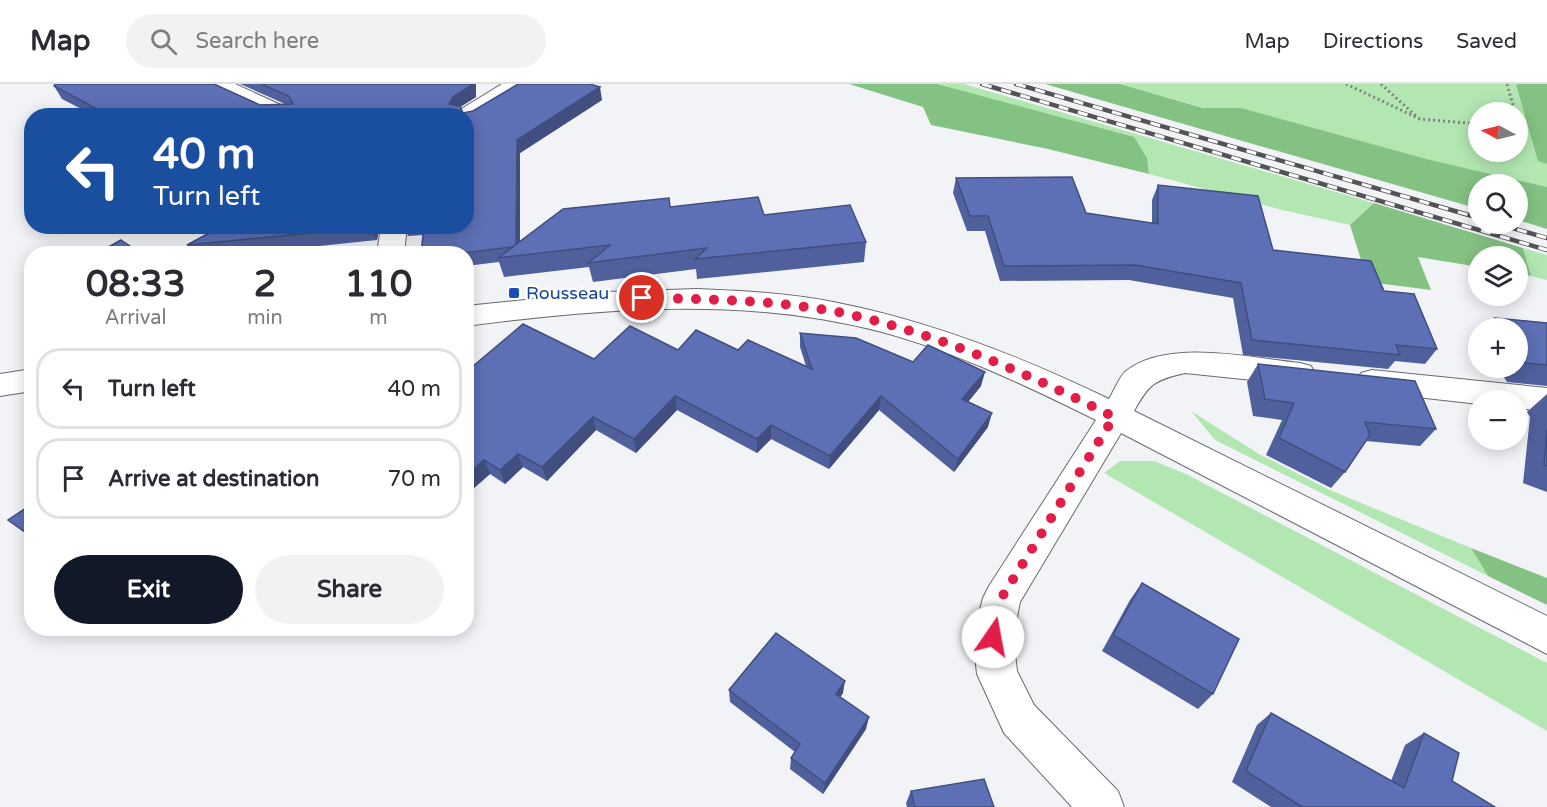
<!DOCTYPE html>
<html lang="en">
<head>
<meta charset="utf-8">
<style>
  :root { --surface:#fff; --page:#f2f2f3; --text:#2b2b33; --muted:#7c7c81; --line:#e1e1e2; --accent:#111827 }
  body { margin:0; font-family:"Varela Round",sans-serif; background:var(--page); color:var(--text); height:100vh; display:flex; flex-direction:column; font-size:22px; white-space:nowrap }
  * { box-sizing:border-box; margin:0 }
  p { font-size:20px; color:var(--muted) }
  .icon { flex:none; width:33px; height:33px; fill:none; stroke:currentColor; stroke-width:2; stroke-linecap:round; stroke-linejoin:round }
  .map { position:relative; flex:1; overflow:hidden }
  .side { position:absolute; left:24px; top:162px; width:450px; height:390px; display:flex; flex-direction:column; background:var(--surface); border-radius:24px; box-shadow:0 3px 15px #0003 }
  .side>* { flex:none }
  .top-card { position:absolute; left:24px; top:24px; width:450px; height:126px; border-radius:24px; box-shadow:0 3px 15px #0003; background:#1a4fa0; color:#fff; overflow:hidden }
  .needle { width:39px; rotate:277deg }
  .controls { position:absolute; left:1468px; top:18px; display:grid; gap:12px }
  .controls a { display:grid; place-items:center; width:60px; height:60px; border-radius:50%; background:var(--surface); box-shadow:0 3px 15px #0003; font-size:30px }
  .pin { position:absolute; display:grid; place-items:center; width:51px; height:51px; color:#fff; margin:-26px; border:3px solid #fff; border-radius:50%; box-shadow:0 2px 6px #0007 }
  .me { position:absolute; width:66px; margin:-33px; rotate:12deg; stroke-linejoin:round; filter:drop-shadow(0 0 4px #0008) }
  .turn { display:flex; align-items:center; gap:21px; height:126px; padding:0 30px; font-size:27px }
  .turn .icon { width:78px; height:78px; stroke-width:2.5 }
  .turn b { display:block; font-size:42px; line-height:51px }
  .eta { display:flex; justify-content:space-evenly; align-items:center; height:102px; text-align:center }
  .eta b { font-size:36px; font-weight:800; line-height:42px }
  .primary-button { display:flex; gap:12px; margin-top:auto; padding:12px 30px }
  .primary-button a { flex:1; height:69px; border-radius:36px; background:var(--accent); color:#fff; font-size:24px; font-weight:800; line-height:69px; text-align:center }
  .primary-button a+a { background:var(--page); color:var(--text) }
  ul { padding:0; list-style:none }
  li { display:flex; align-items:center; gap:18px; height:81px; margin:0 12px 9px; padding:0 18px; border:3px solid var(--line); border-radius:24px }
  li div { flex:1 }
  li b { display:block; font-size:22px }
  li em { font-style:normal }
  header { display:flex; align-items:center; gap:36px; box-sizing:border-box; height:84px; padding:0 30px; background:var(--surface); border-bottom:2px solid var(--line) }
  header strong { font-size:28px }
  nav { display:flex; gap:33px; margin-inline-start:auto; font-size:21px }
  .search { width:420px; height:54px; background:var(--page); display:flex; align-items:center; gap:15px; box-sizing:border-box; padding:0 21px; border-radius:33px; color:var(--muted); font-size:22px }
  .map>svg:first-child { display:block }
  .green { fill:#b3e7b2; fill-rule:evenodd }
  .forest { fill:#84c283 }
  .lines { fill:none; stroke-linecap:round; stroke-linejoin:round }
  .street-casing { stroke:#696a6d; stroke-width:2 }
  .path { stroke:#818184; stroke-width:3; stroke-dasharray:2 3; stroke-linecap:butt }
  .street { fill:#fff; fill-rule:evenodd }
  .rail-casing { stroke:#535355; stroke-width:4.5 }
  .rail { stroke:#fff; stroke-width:3; stroke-dasharray:10; stroke-linecap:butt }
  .wall { fill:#50609c }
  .shaded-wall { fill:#414e7f }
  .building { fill:#5d70b5; stroke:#414e7f; stroke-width:1.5 }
  .route { stroke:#e11d48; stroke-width:10; stroke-dasharray:0 18 }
  .transit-dot { fill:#1a4fb4; stroke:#fff; stroke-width:2 }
  .labels { text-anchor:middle; stroke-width:5; stroke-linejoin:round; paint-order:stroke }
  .transit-label { font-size:18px; fill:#164399; stroke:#fff; text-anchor:start }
</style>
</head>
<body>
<header>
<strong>Map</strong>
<div class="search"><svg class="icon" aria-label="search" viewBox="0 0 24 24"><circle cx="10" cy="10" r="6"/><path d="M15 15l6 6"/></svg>Search here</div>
<nav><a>Map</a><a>Directions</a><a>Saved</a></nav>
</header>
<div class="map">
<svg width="1547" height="723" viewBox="0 0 1547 723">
  <rect width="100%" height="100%" fill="#f2f3f7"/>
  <g class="green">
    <path d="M937,0H964L1374,119L1350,141L1282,126L1149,90L1147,74Z"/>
    <path d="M1120,0H1547V122L1518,100L1479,102ZM1479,28H1518V68H1479Z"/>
    <path d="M1523,164L1547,171V196L1531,192Z"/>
    <path d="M1191,327L1259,370L1332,407L1471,464L1488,492L1215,356Z"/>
    <path d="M1120,377H1154L1186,390L1547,579V647L1104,389Z"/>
  </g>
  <g class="forest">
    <path d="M849,0H937L1134,53L1147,74L1149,90L1048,65L931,41L923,23Z"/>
    <path d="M1045,0H1120L1203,24H1241L1430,76L1547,103V145L1518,136V100H1479V125Z"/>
    <path d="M1516,0H1547V80L1538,77Z"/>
    <path d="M1374,119L1523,164L1531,192L1518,189V172H1479V183L1418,173L1431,206L1368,198L1350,141Z"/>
    <path d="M1471,464L1547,494V521L1488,492Z"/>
  </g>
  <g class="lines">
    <defs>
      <g id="street">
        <path d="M207,0H235L294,27L297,32H267L210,5Z"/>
        <path d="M502,0H528L525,5L474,37L466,39V32H455L458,27Z"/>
        <path d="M381,142H407L404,170H377Z"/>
        <path d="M697,205C744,207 791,209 838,219C933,238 1022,273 1109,315C1114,307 1119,293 1126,287C1168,254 1251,274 1300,279L1311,282L1315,290L1311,298L1300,301L1185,289C1154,296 1149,300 1134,327L1547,532V570L1121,349L1020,518L1013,553L1017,587L1034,621L1118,707L1124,723H1072L1004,649L977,590L973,553L983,514L989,502L1096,336C1027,302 956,268 882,248C745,212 604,224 466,242V222L605,208Z"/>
        <path d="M32,285V307L0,312V290Z"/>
        <path d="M1372,286L1547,304V328L1518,324V316H1479V320L1372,308L1361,305L1357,297L1361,289Z"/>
      </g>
    </defs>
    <use href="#street" class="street-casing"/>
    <g class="path">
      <path d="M1346,0L1420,35L1479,40"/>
      <path d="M1381,0L1416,32"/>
      <path d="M1507,0L1515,28"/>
    </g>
    <use href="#street" class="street"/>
    <defs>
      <g id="rail">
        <path d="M982,0L1547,166"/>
        <path d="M1016,0L1479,134"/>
        <path d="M1498,140L1547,154"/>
      </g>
    </defs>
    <use href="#rail" class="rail-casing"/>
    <use href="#rail" class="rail"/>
  </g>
  <g class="wall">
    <path d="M240,0H476V13L460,23L463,29L602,16L520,69V157L670,123L764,131L866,158L864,178L697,195L696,185L593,198L589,183L504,193L499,178L466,182V170H421L423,151L408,152L404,142H466V32H95L62,15L54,2L260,21L285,20Z"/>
    <path d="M956,94L1086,129L1152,139V116L1158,101L1273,166L1384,207L1437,265L1425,280L1395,277L1388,285L1243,271L1233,214L1129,196L1000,197L985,147H967L953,109Z"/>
    <path d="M222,142H379L377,156L243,170H193L187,161Z"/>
    <path d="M1495,234L1547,239V302L1507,298L1498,284H1518V244H1485Z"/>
    <path d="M800,249L913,278L981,302L968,318L988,343L954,388L879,326L829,385L771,355L757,369L677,326L636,369L596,346L547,397L523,383L505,400L490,390L466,411V288L594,275L678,266H738L806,282L800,263Z"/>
    <path d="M1258,280L1436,345L1420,362L1366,357L1345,388L1331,404L1266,371L1282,336L1253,332L1247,298Z"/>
    <path d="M1547,310V408L1523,399L1530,333L1527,328Z"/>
    <path d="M1142,499L1213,610L1198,625L1102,567L1130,516Z"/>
    <path d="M729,606L843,609L840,613L866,645L823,710L790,685L791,674L795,668L730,618Z"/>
    <path d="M1271,629L1391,697L1405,661L1424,649L1452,697L1495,723H1271L1232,698L1257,641Z"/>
    <path d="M911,707L994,723H907L906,719Z"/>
  </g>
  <g class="shaded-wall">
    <path d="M473,0H476V13L457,25L449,20L453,13Z"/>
    <path d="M600,3L602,16L520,69V171L516,162L517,56Z"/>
    <path d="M371,142H379L377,156L371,143Z"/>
    <path d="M985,288L981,302L959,329L962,315Z"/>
    <path d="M675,312L677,326L636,369L634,355Z"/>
    <path d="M881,312L879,326L829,385L830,372Z"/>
    <path d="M992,329L988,343L954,388L958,375Z"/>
    <path d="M593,333L596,346L547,397L542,383Z"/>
    <path d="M771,341V355L757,369V355Z"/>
    <path d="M518,370L523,383L505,400L500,386Z"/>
    <path d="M484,376L490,390L466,411V392Z"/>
    <path d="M845,597L843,609L834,622L836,610Z"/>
    <path d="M869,633L866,645L823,710L825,699Z"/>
  </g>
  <g class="building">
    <path d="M55,0H214L260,21L293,20L289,12L261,0H473L453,13L449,20L460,22L463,29L473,27L518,0H590L600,3L517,56L516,160L512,163L455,170H421L424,142H466V32H110L54,2Z"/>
    <path d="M1072,93L1086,129L1158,140V101L1258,112L1273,166L1371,177L1384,207L1414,210L1437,265L1396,261L1400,271L1252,256L1241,199L1135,181L1004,182L988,132H970L956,94Z"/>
    <path d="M758,113L764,131L850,121L866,158L695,175L707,164L588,179L610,161L498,174L563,125L669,114L670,123Z"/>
    <path d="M222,142H371V143L187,161Z"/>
    <path d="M121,156L142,170H96Z"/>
    <path d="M1495,234L1547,239V281L1526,279L1518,268V244H1502Z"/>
    <path d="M523,240L594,275L630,242L678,266L696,246L738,266L748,256L812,285L800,249L856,254L913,278L928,261L985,288L962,315L992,329L958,375L881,312L830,372L771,341L757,355L675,312L634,355L593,333L542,383L518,370L500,386L484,376L466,392V288Z"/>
    <path d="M1258,280L1415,297L1436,345L1365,338L1370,351L1345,388L1279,354L1294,319L1265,315Z"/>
    <path d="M1547,345V382L1544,381Z"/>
    <path d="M32,420V453L8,436Z"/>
    <path d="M1142,499L1239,555L1213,610L1113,551Z"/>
    <path d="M776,549L845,597L836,610L869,633L825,699L791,674L800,660L729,606Z"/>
    <path d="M1271,629L1404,704L1424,649L1459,669L1452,697L1495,723H1302L1246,687Z"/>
    <path d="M984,695L994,723H915L911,707Z"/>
  </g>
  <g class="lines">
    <path class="route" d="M642,214C707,215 773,216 838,228C935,248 1026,289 1114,333L1002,513L993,553"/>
  </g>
  <rect class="transit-dot" x="508" y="203" width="12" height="12" rx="3"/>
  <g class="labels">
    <g class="transit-label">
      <text x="526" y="215">Rousseau</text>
    </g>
  </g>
</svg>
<div class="controls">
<a><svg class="needle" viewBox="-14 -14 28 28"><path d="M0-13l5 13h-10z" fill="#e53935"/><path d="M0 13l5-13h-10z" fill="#7c7c81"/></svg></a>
<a><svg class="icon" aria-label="search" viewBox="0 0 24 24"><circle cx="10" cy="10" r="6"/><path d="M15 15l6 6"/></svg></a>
<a><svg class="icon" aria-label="layers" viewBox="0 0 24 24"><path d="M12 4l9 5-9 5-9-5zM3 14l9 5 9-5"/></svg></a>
<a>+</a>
<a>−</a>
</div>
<div class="pin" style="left:642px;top:214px;background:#d93025"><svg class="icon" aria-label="arrive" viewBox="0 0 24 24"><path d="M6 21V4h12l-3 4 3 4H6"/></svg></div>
<svg class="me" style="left:993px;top:553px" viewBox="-20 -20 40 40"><circle r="19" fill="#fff"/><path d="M0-13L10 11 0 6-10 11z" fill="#e11d48"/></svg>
<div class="top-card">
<div class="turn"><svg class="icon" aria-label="left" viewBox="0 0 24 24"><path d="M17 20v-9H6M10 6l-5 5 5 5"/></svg><div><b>40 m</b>Turn left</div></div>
</div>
<section class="side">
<div class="eta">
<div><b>08:33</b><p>Arrival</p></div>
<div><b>2</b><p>min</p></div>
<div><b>110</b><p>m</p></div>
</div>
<ul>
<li><svg class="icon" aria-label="left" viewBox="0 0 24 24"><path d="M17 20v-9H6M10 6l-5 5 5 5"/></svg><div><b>Turn left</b></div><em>40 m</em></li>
<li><svg class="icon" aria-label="arrive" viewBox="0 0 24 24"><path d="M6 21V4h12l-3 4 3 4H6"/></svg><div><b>Arrive at destination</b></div><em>70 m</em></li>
</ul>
<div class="primary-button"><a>Exit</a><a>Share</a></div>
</section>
</div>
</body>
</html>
